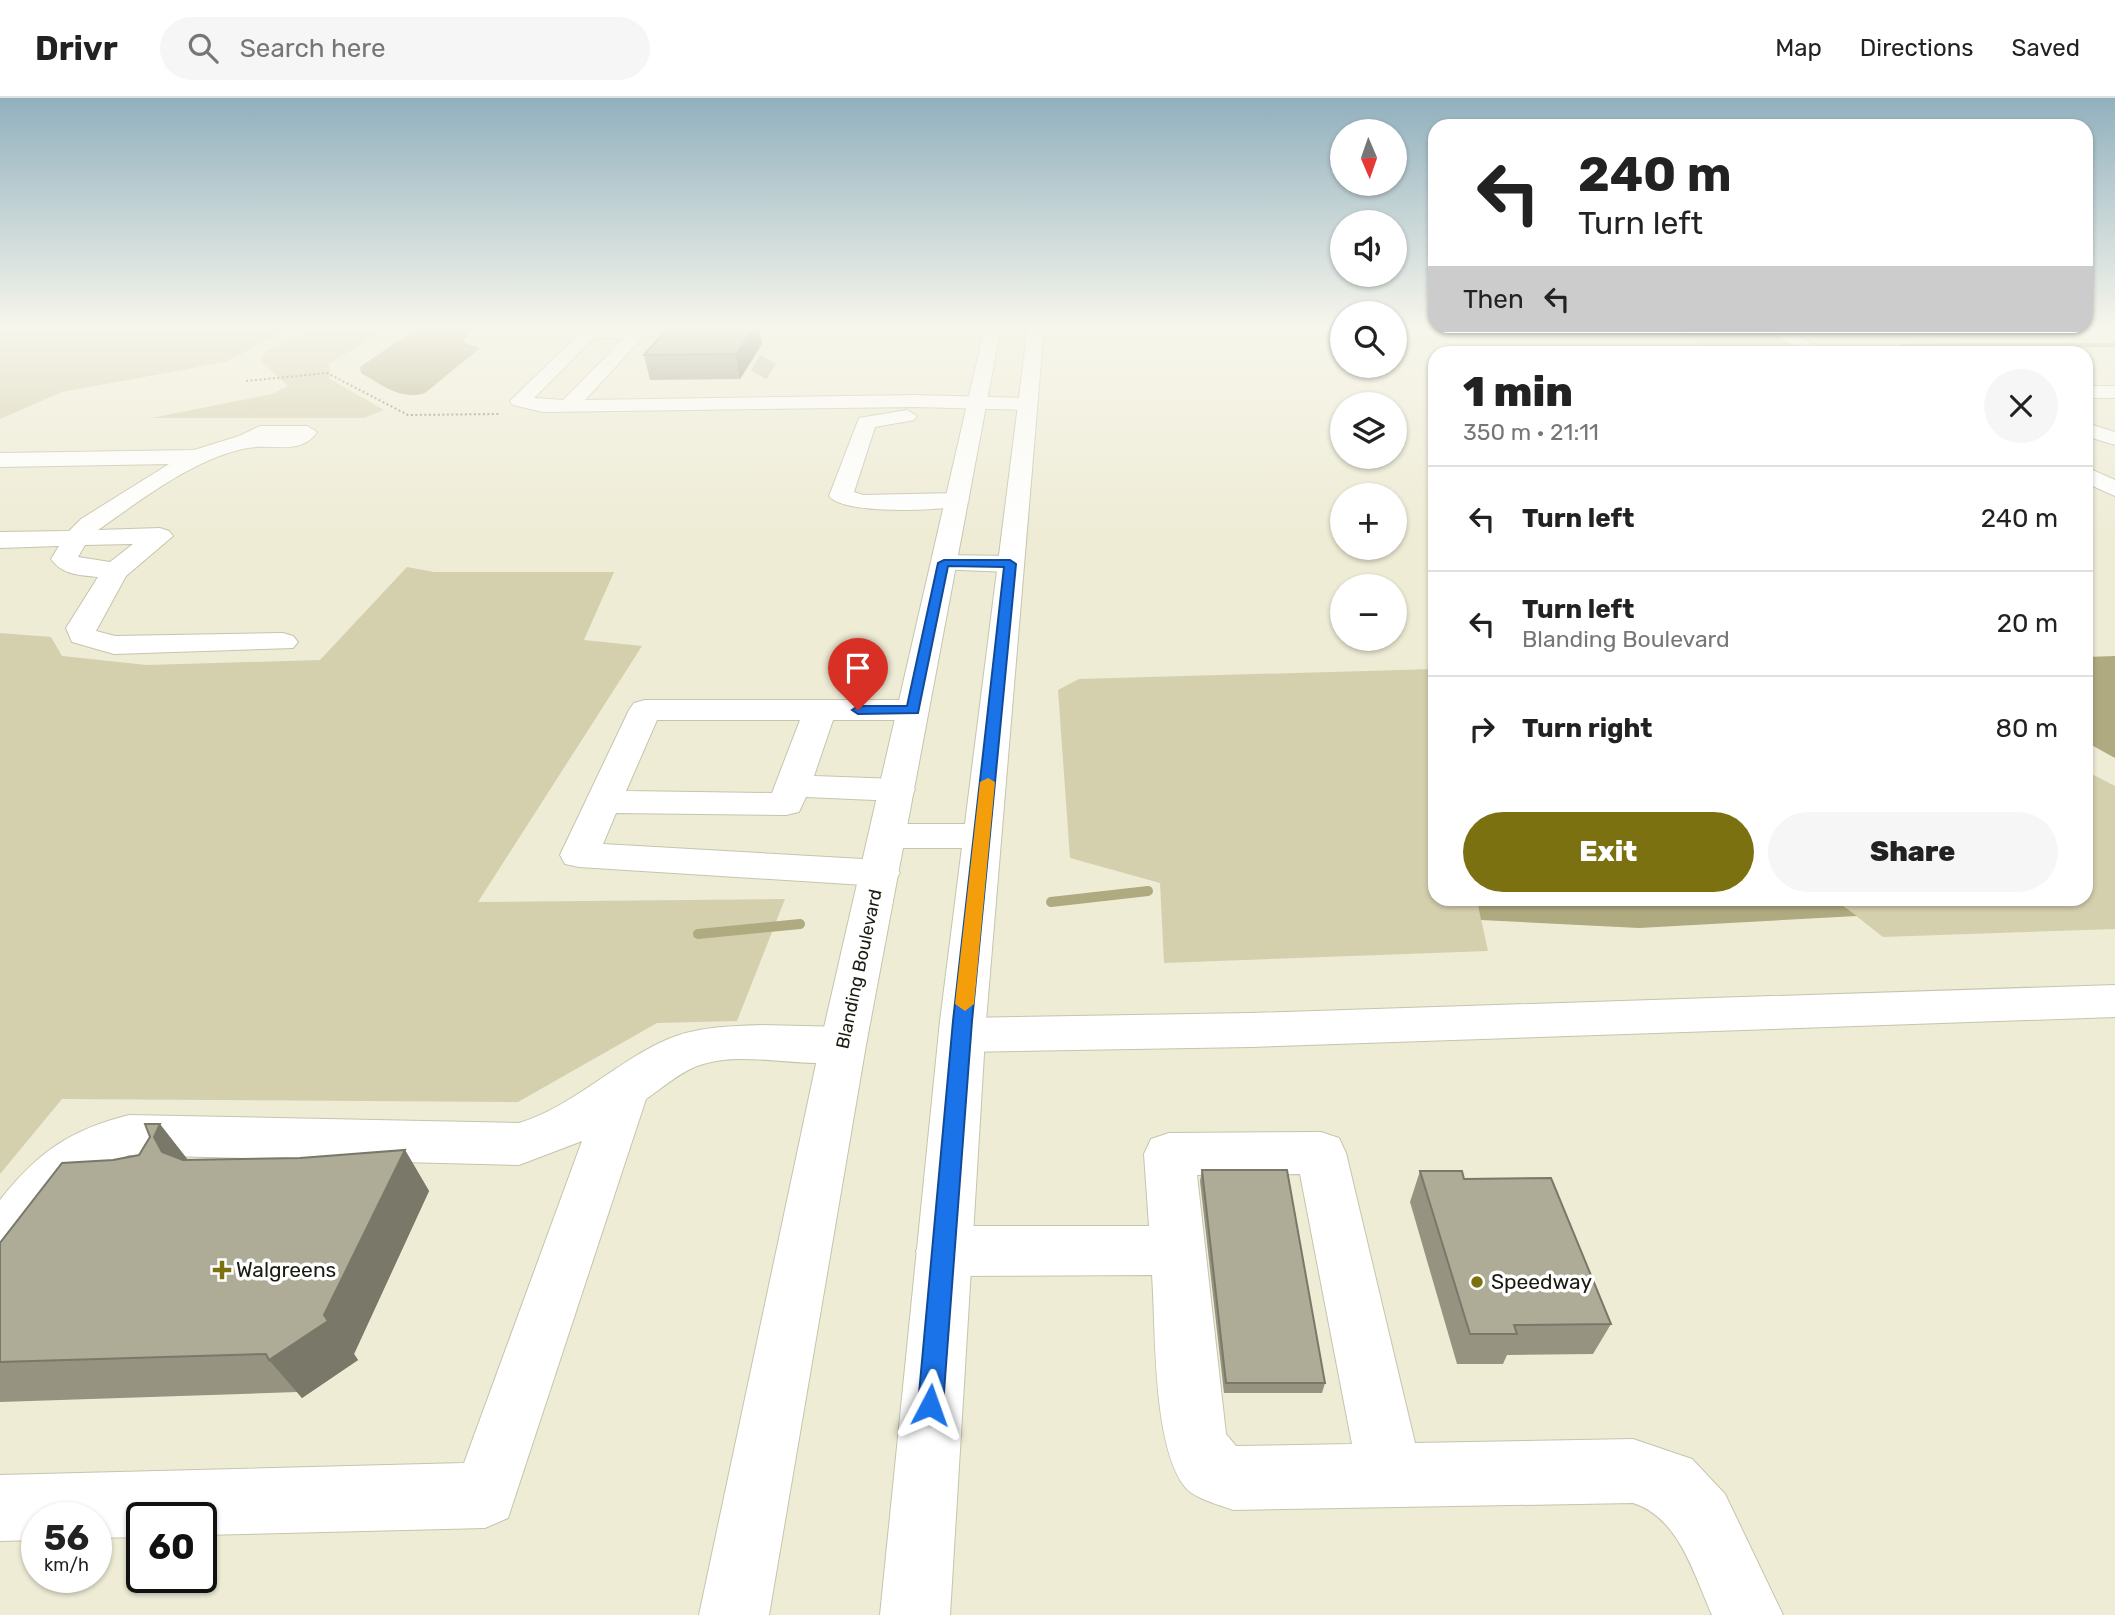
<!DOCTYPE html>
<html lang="en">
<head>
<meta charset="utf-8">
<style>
  :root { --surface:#fff; --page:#f6f6f6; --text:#222; --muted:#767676; --line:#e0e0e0; --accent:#7c7111 }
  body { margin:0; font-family:Rubik,sans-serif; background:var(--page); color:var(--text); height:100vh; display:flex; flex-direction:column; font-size:26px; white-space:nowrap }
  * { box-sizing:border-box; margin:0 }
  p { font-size:23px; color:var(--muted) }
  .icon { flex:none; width:38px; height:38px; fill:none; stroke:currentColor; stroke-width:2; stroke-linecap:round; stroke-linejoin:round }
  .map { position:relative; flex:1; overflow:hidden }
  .panel { position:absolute; left:1428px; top:248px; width:665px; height:560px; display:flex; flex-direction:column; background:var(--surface); border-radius:21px; box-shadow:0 2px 5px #0004 }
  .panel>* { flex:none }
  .hud { position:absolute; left:1428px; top:21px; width:665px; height:214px; border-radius:21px; box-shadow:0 2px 5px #0004; background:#fff; color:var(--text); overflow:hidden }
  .needle { width:46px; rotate:178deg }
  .tools { position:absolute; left:1330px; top:21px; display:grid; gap:14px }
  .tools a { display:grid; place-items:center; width:77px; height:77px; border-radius:50%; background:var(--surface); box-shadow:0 2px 5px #0004; font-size:35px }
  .speed { position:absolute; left:21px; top:1404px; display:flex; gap:14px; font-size:35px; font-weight:700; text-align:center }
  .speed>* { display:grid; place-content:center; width:91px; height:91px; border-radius:50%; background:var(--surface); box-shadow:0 2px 5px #0004; line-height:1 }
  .speed small { font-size:18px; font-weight:400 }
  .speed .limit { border:4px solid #111; border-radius:10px; background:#fff; color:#111 }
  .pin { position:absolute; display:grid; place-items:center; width:60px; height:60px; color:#fff; margin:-72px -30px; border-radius:50% 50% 50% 0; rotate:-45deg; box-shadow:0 0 7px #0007 }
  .pin .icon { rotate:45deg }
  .me { position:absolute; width:77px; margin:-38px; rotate:4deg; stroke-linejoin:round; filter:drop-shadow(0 0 5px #0008) }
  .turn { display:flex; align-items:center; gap:24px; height:147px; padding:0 35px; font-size:32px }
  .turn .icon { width:91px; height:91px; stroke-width:2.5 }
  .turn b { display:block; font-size:49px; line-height:60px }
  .then { display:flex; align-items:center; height:66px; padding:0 35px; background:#0003; gap:14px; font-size:26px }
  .round { display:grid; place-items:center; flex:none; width:74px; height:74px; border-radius:37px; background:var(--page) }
  .summary { display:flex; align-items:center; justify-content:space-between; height:119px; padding:0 35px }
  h1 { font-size:42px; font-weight:800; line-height:52px }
  .cta { display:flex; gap:14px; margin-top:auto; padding:14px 35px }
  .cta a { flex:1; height:80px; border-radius:42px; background:var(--accent); color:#fff; font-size:28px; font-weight:800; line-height:80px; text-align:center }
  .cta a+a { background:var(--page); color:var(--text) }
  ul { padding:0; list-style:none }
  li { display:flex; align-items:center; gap:21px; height:105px; padding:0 35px; border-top:2px solid var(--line) }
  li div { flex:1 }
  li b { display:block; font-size:26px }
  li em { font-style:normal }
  header { display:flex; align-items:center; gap:42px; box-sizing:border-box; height:98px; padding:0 35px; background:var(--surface); border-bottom:2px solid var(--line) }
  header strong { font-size:33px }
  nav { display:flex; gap:38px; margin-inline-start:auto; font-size:24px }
  .search { width:490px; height:63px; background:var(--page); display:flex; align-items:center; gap:18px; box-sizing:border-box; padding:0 24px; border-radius:38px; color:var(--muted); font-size:26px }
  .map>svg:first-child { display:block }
  .green { fill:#d4d0ae }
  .water { fill:#b0aa80 }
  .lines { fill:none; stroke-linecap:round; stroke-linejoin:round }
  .stream { stroke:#b0aa80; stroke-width:10 }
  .minor-tunnel { stroke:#c4c2ae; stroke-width:18; stroke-dasharray:18 10; stroke-linecap:butt }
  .minor-casing { stroke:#c6c4ad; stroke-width:2 }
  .major-casing { stroke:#c6c4ad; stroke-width:2 }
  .path { stroke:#7b7a6a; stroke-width:2; stroke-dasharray:2 2.5; stroke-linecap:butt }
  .minor { fill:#fff; fill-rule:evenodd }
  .major { fill:#fff; fill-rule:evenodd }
  .wall { fill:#969381 }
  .shaded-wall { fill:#7a7869 }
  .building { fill:#aeab96; stroke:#7a7869; stroke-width:2 }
  .route { fill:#1a73e8; stroke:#114b97; stroke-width:2 }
  .slow { fill:#f59e0b }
  .poi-dot { fill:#7c7111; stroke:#fff; stroke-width:2.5 }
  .labels { text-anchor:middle; stroke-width:7; stroke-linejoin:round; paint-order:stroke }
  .street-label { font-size:18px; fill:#1c1b12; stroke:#fff }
  .near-poi-label { font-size:21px; fill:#1c1b12; stroke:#fff; text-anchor:start }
</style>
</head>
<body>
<header>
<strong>Drivr</strong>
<div class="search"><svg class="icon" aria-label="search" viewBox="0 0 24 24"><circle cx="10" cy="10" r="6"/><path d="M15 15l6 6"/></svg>Search here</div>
<nav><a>Map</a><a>Directions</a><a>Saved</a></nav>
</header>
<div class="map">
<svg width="2115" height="1517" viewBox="0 0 2115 1517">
  <rect width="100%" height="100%" fill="#eeecd5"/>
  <g class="green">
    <path d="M0,228H295L226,264L62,294L0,321Z"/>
    <path d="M321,228H390L329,266L330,281L384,312L364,320H151L272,296L288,288L261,263L264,254Z"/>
    <path d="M1667,228H1757L1809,255H1715Z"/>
    <path d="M407,469L434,474H614L584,542L642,548L478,804L785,801L737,923L657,925L518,1004L62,1001L0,1076V535L51,539L62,558L147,567L320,562Z"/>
    <path d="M1435,571V802H1477L1488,853L1164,865L1160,785L1070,760L1058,592L1079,581Z"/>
    <path d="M2086,673L2115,688V831L1883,839L1836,802H2086Z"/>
  </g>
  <g class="water">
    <path d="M420,228H476L462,244L480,250L425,295C401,303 382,287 361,275L360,269Z"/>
    <path d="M1966,245H2115V249L2021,250L2008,256L1900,254L1901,246Z"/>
    <path d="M2115,558V660L2086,644V559Z"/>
    <path d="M1477,802H1835L1857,818L1639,830L1481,822Z"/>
  </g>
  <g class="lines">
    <g class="stream">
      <path d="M1051,804L1148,793"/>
      <path d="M698,836L800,826"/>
    </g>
    <path class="minor-tunnel" d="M759,277L769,259"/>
    <defs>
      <g id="minor">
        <path d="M512,228H784L792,233L784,238L643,239L585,302L915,297L1027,300L1037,306L1027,312L915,309L543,314L513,307L510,303L578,237H517L509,232ZM594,240H624L563,302L534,300Z"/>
        <path d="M1760,228H1780L1832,256H1809Z"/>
        <rect x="2086" y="288" width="29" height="12"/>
        <path d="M907,312L917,318L914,322L875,329L854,394L863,397L957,395L965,397L969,402L965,407C942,413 843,417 829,398L859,320Z"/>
        <path d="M2086,325L2115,334V347L2086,338Z"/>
        <path d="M260,328H307L317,334C301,358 272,345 248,350C196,359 141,402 98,432L160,430L169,433L173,438L126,478L96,533L115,538L283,535L293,538L298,544L293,550L114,556L72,544L66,530L98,479C80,477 62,477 51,461L59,448L0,450V434L69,433L81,421L169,366L0,369V355L194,352L239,338ZM133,446L110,464L78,459L85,447Z"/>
        <path d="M2086,369L2115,382V398L2086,385Z"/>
        <path d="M944,457L1010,458L1019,460L1023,466L1019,472L1010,474L935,471L931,465L935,459Z"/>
        <path d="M645,602H913L924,605L929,612L924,619L913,622H833L814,678L897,681L910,684L915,692L910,700L897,703L806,699L799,714L786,717L616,715L603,746L880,762L894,766L900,775L894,784L880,788L579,769L565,766L560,757L629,612L634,605ZM657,622H800L772,695L626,693Z"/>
        <path d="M888,726H982L995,730L1001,738L995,746L982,750H888L875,746L869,738L875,730Z"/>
        <path d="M2115,887V919L1251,949L962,954L946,949L939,937L946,925L962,920L1251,915Z"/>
        <path d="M762,927L843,929L859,935L866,947L859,959C808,976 748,949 697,968C679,975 662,990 646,1001L508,1420L485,1430L201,1437V1419H142V1439L96,1440V1419H37V1442L0,1443V1377L464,1365L582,1043L519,1067L129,1057L105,1067L88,1079L59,1108L19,1161L0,1168V1102C38,1054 70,1032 129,1017L519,1025C574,1008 614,965 666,942C695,929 730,928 762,927Z"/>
        <path d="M1321,1034L1339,1040L1346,1055L1415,1345L1633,1341L1692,1361L1725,1396L1783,1517H1712C1694,1477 1679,1419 1633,1405L1233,1412C1220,1407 1193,1400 1185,1389C1152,1347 1156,1231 1152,1177L943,1178L924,1170L916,1153L924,1136L943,1128H1149L1144,1056L1151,1041L1169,1035ZM1300,1076L1352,1346L1236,1348L1226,1336L1197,1077Z"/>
      </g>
      <g id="major">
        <path d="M985,228H1001L866,947L769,1517H699L820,947Z"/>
        <path d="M1028,228H1044L986,923L950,1517H880L940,923Z"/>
      </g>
    </defs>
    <use href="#minor" class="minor-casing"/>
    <use href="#major" class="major-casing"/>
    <path class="path" d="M246,283L327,275L408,317L500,316"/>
    <use href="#minor" class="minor"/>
    <use href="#major" class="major"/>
  </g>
  <g class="wall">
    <path d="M670,228H759L762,246L740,281L650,282L644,257Z"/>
    <path d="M150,1039L188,1062L300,1060L405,1052L429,1093L354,1256L358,1262L302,1300L297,1294L0,1304V1145L113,1062L139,1057Z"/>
    <path d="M1202,1072L1325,1285L1322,1295H1224L1200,1083Z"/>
    <path d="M1420,1073L1611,1226L1593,1256L1507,1257L1503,1266H1457L1410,1104Z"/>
  </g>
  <g class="shaded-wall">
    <path d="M755,228H759L762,246L740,281L736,256Z"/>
    <path d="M160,1026L192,1067L162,1054L154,1039Z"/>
    <path d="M405,1052L429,1093L354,1256L358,1262L302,1300L269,1262L324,1217Z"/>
  </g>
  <g class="building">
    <path d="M670,228H755L736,256L644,257Z"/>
    <path d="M145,1026H160L154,1039L162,1054L183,1062L300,1060L405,1052L324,1217L328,1223L269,1262L266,1256L0,1264V1145L62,1065L113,1062L139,1057L150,1039Z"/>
    <path d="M1202,1072H1287L1325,1285H1226Z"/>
    <path d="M1420,1073H1462L1464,1081L1551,1080L1611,1226L1514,1227L1517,1236H1470Z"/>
  </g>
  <linearGradient id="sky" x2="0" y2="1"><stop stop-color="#91b0be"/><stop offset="0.52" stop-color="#f7f6ec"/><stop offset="1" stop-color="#f7f6ec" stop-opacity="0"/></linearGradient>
  <rect width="2115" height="440" fill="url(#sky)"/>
  <path class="route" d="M944,462H1010L1016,466L972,923L943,1307L939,1316L930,1320L921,1316L918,1307L953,923L1004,469L948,468L918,615L858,616L852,612L858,608H907L938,465Z"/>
  <path class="slow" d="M988,680L995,684L974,906L965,913L955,906L980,684Z"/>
  <g class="poi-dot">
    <path d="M218.5 1161.5h7v7h7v7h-7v7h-7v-7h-7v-7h7z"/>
    <circle cx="1477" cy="1184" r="7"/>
  </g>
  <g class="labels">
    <g class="street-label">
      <text transform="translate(859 871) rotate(-78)" y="6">Blanding Boulevard</text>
    </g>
    <g class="near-poi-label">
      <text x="236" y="1179">Walgreens</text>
      <text x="1491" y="1191">Speedway</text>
    </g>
  </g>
</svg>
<div class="tools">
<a><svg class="needle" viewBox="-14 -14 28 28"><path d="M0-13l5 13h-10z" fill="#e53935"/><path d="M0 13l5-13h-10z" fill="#767676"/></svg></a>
<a><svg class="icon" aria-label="sound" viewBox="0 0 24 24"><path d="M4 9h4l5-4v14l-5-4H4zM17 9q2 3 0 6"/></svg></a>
<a><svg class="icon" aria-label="search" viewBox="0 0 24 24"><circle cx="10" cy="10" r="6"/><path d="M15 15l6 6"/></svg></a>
<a><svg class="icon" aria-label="layers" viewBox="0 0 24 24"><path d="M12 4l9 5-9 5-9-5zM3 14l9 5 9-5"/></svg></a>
<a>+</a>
<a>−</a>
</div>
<div class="speed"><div>56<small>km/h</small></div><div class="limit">60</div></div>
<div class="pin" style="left:858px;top:612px;background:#d93025"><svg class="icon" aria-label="arrive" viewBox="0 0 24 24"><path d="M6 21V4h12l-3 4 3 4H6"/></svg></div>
<svg class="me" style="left:930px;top:1307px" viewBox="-20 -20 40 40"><path d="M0-17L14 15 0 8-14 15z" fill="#1a73e8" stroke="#fff" stroke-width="4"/></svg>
<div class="hud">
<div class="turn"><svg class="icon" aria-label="left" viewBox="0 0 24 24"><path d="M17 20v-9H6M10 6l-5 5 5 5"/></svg><div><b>240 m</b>Turn left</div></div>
<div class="then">Then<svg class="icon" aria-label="left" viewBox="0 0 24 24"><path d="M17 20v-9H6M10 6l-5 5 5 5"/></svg></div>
</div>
<section class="panel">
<div class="summary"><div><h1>1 min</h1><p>350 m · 21:11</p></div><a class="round"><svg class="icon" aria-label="close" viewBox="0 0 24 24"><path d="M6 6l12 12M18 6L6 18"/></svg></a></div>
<ul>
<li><svg class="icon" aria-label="left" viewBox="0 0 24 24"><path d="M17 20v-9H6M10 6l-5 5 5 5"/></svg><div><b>Turn left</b></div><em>240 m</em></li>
<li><svg class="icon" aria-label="left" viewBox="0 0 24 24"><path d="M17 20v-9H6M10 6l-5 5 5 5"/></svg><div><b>Turn left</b><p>Blanding Boulevard</p></div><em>20 m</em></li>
<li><svg class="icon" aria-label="right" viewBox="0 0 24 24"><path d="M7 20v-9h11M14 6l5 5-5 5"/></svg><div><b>Turn right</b></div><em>80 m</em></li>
</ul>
<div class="cta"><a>Exit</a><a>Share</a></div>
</section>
</div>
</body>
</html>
